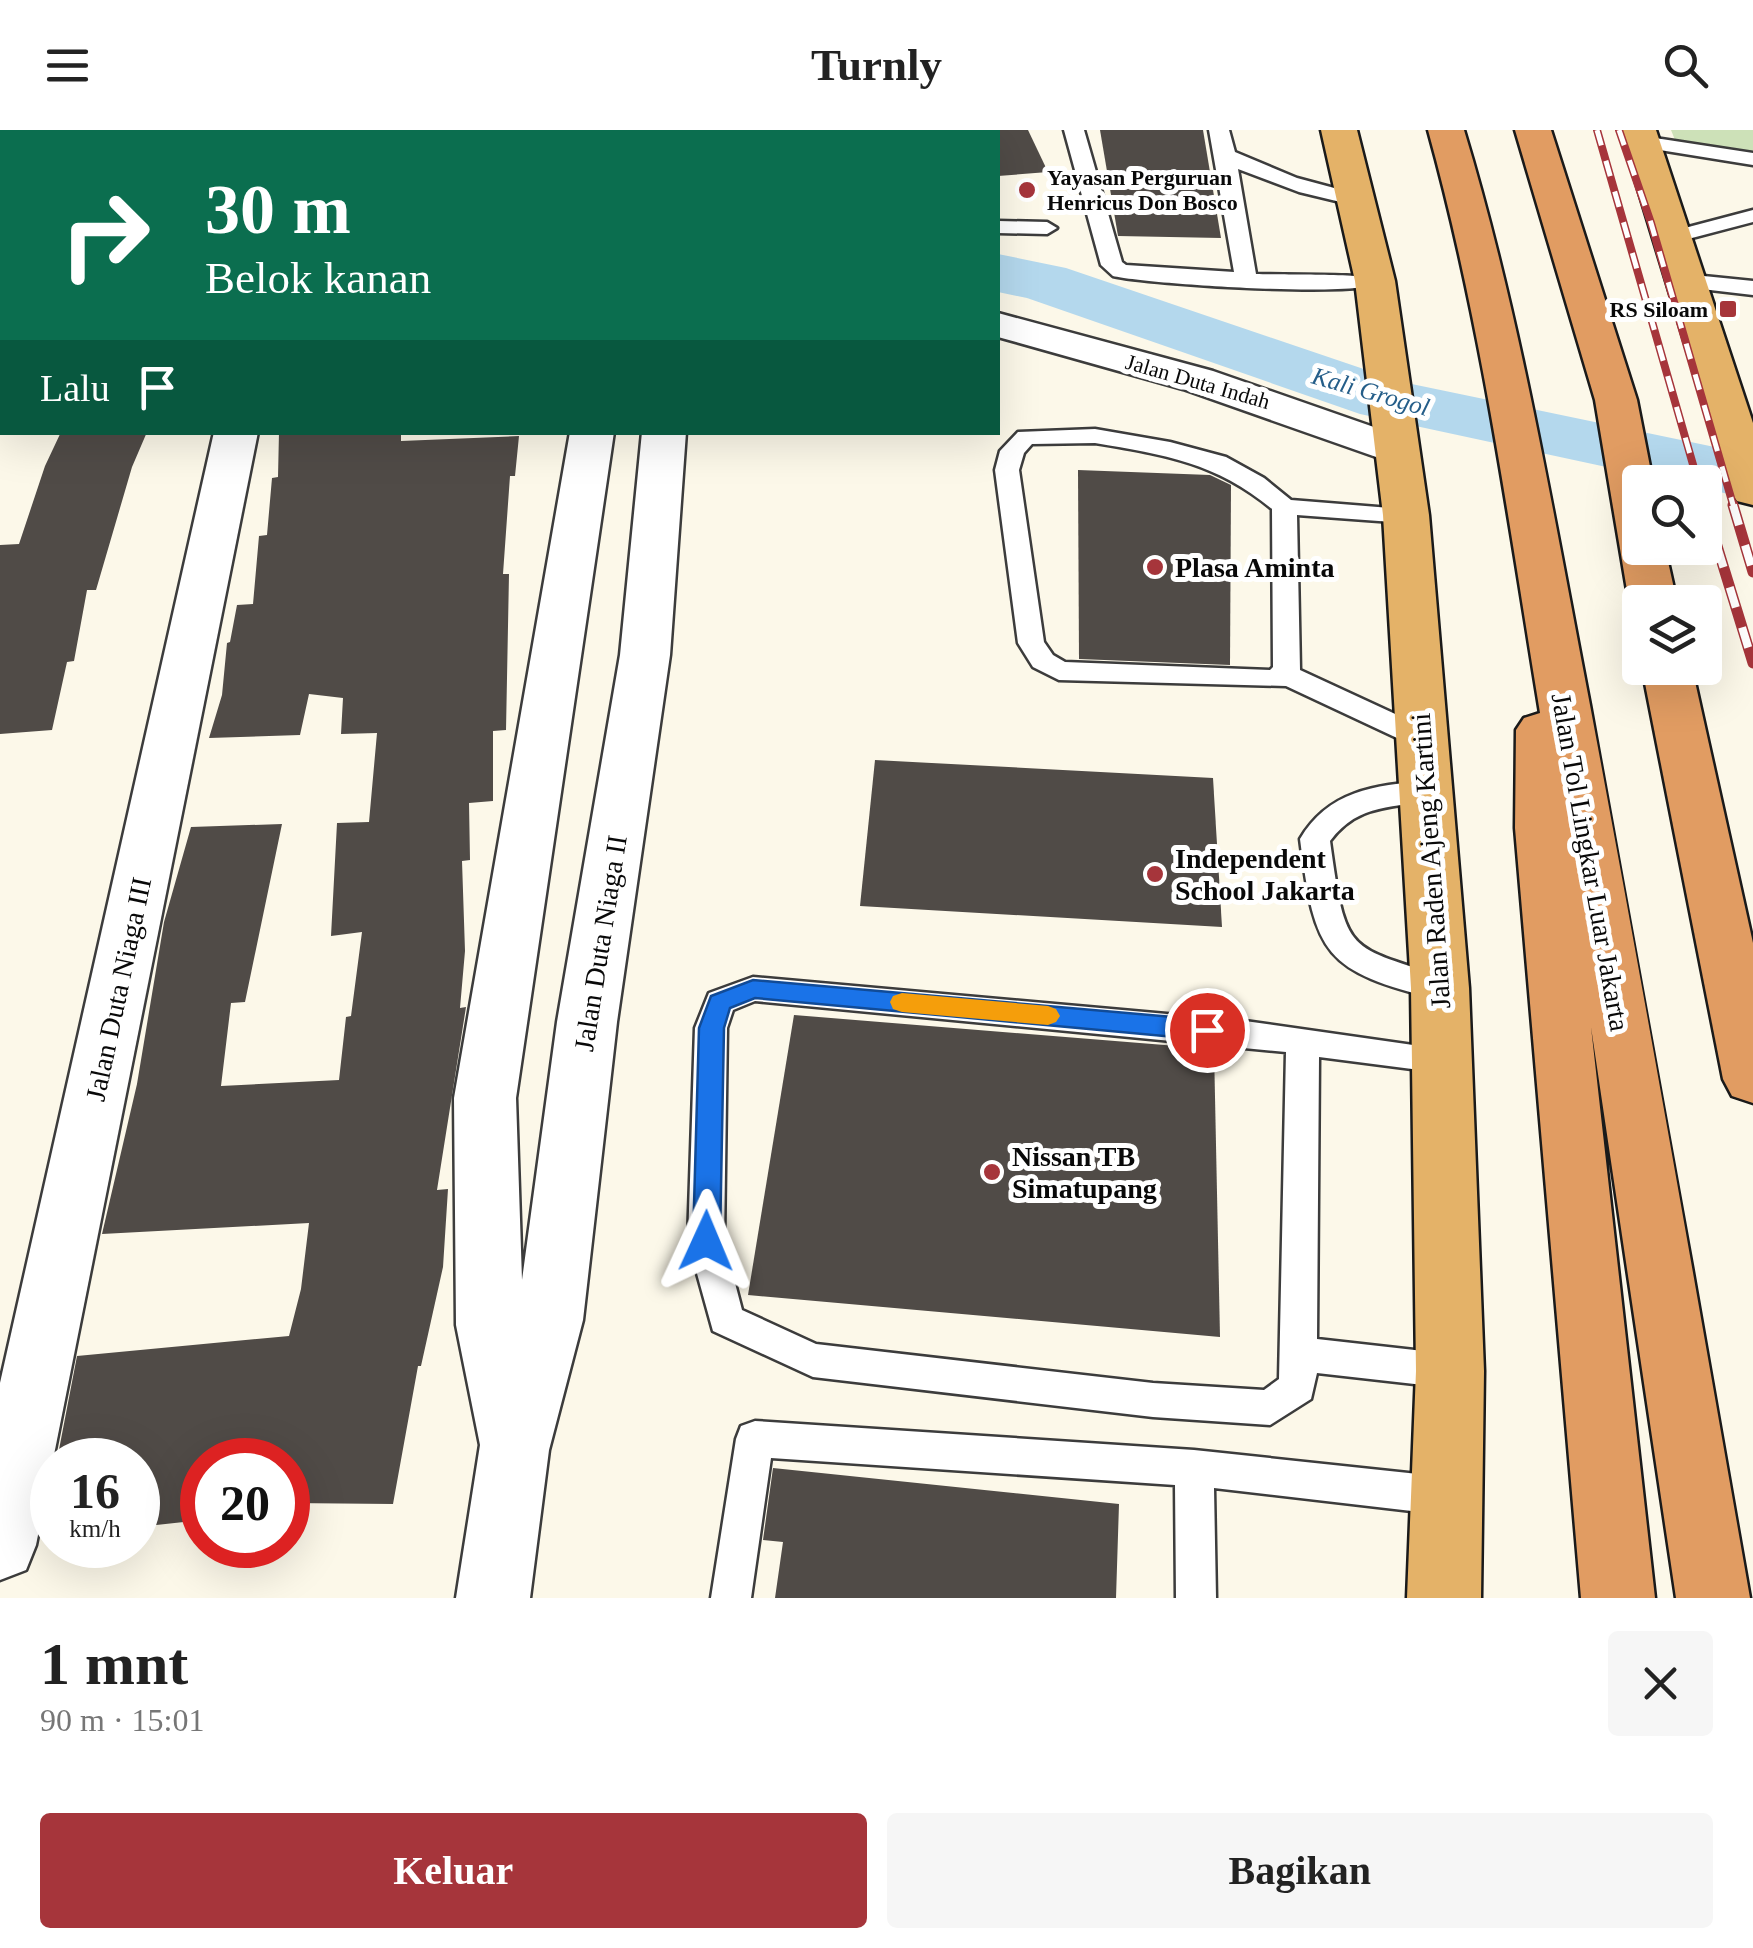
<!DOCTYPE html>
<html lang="id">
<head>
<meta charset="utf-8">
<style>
  :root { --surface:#fff; --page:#f6f6f6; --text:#222; --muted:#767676; --accent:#a6353b }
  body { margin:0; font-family:"Times New Roman",serif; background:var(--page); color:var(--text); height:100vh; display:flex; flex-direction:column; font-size:38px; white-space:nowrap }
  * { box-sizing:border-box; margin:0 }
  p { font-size:32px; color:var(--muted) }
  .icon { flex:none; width:55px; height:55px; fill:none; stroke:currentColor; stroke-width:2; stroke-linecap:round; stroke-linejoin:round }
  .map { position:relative; height:1468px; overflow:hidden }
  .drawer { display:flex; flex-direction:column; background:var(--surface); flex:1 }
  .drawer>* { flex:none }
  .guide { position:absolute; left:0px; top:0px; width:1000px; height:305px; box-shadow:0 10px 40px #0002; background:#0b6e4f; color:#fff; overflow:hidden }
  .fabs { position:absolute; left:1622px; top:335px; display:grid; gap:20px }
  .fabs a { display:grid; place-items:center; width:100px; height:100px; border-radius:10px; background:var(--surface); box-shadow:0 10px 40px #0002; font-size:50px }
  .speed { position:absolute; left:30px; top:1308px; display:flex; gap:20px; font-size:50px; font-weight:700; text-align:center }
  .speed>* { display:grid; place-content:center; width:130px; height:130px; border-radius:50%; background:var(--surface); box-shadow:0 10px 40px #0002; line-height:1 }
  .speed small { font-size:25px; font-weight:400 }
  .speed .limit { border:15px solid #d22; background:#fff; color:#111 }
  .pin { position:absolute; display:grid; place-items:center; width:85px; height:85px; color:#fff; margin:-42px; border:5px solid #fff; border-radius:50%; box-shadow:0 2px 10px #0007 }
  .me { position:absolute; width:110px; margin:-55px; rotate:1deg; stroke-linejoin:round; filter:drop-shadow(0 0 8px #0008) }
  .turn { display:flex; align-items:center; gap:35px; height:210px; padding:0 40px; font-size:45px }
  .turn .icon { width:130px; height:130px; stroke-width:2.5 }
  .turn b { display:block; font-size:70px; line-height:85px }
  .then { display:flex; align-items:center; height:95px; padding:0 40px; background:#0003; gap:20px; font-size:38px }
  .round { display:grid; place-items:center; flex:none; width:105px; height:105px; border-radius:10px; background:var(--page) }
  .summary { display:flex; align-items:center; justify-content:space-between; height:170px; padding:0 40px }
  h1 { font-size:60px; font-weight:700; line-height:75px }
  .button { display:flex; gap:20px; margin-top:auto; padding:20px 40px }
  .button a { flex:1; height:115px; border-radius:10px; background:var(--accent); color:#fff; font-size:40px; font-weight:700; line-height:115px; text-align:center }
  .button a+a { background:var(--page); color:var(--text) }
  header { display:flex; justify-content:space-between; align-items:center; height:130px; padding:0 40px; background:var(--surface); font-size:45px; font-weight:700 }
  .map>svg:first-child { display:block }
  .green { fill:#cde1b8 }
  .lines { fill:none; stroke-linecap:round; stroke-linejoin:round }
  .river { fill:#b4d8ed; fill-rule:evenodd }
  .building { fill:#504b47 }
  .service-casing { stroke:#3c3c3c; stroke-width:5 }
  .minor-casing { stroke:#3c3c3c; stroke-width:5 }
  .trunk-casing { stroke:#1a1a1a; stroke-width:5 }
  .motorway-casing { stroke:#1a1a1a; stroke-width:5 }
  .service { fill:#fff; fill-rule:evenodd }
  .minor { fill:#fff; fill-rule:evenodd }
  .trunk { fill:#e4b268; fill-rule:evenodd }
  .motorway { fill:#e19c62; fill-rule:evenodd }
  .rail-far1-casing { stroke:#a6353b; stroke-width:8 }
  .rail-casing { stroke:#a6353b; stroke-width:11 }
  .rail-far1 { stroke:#fff; stroke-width:5; stroke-dasharray:16; stroke-linecap:butt }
  .rail { stroke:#fff; stroke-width:8; stroke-dasharray:21; stroke-linecap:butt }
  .route { fill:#1a73e8; stroke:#114b97; stroke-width:2.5 }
  .slow { fill:#f59e0b }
  .poi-dot { fill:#a6353b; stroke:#fff; stroke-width:4 }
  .labels { text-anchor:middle; stroke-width:10; stroke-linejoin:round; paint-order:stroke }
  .far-poi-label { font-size:22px; font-weight:bold; fill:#090909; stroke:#fff; text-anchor:start }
  .far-street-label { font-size:22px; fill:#090909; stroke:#fff }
  .far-water-label { font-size:25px; font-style:italic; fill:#255e89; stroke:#fff }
  .poi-label { font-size:28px; font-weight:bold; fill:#090909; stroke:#fff; text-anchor:start }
  .street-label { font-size:28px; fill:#090909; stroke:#fff }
</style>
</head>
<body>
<header><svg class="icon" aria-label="menu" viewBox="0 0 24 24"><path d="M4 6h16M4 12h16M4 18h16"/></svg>Turnly<svg class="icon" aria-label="search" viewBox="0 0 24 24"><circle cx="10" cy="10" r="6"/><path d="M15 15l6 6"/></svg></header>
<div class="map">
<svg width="1753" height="1468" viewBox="0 0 1753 1468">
  <rect width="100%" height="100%" fill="#fcf8e9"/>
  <path class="green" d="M1671,0H1753V23L1675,10Z"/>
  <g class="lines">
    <path class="river" d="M998,124L1066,138L1402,252L1753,325V369L1705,359V352H1676L1360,284L1027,168L998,162Z"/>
  </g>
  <g class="building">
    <path d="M998,0H1028L1048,42L998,46Z"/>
    <path d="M1100,0H1203L1221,108L1118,106Z"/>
    <path d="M61,302H147L132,337L96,460H87L74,531L67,532L52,600L0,604V415L19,414L45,336Z"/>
    <path d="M279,302H401V311L519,306L515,346H510L503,444H509L506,600L493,601V671L469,673L470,730L462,731L465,821L460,878L466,877L437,1060L448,1059L443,1137L421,1236H418L393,1374L288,1373V1330H202V1390L138,1397V1330H57L77,1226L289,1206L301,1159L309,1093L102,1104L137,954L164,792L191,697L282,694L245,872L231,873L221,956L339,950L346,887L351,886L362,802L331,806L337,693L369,692L377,603L341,604L343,568L309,564L300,605L209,608L222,565L227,513L230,512L237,475L253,474L259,406L267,405L272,348L278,347Z"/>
    <path d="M1078,340L1210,345L1231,355L1230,535L1079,529Z"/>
    <path d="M875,630L1213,648L1222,797L860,776Z"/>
    <path d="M794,885L1214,919L1220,1207L748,1165Z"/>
    <path d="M773,1338L1119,1374L1116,1468H775L783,1412L763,1410Z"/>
  </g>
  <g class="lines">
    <defs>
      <g id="service">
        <path d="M334,0H361L363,2H336Z"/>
        <path d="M383,0H411L413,2H385Z"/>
        <path d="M686,0H706L707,2H688Z"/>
        <path d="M1064,0H1084L1122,132L1126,135L1234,142L1209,0H1229L1235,22L1297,48L1364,66L1367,70L1357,76L1299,62L1238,39L1256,144C1278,145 1377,143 1386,151C1367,169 1147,154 1113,146L1101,135Z"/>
        <path d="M1642,6L1753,23V35L1635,16V8Z"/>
        <rect x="0" y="24" width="2" height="12"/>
        <path d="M1753,80V92L1669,114L1658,108L1662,104Z"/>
        <path d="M998,91L1047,92L1057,98L1047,104L998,103Z"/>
        <path d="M1684,144L1753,151V165L1676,156L1673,151L1676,146Z"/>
        <path d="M1095,299L1170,312L1226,327L1264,348L1291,370L1415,380L1419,385L1415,390L1406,393L1297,385L1300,540L1432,601L1436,608L1432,615H1412L1286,556L1059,550L1033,537L1018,513L995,340L1000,321L1018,302ZM1095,313C1165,325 1215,332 1272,379L1273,537L1270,540L1065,532L1053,525L1044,512L1019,340L1024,323L1032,314Z"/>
        <path d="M1426,651L1436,654L1440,661L1436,668C1395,680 1360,671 1330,711C1346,826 1345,815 1451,849L1456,858L1451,867L1440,870C1324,841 1315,826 1300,709C1328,661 1375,655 1426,651Z"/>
        <path d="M753,847L1245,891L1455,921L1459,930L1455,939L1443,943L1319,927L1317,1209L1450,1224L1463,1229L1469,1241L1463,1253L1450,1258L1317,1243L1311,1269L1270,1295L1153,1287L813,1247L713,1201L688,1111L695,898L709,863ZM755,871L1286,922L1279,1249L1264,1260L1153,1253L816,1214L742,1180L724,1111L727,898L733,880Z"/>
        <path d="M755,1291L1194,1320L1446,1347L1460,1353L1466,1366L1460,1379L1446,1385L1214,1358L1216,1468H1176L1175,1355L771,1328L751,1468H711L736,1309L741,1296Z"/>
      </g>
      <g id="minor">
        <path d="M2,104V128L0,129V105Z"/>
        <path d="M998,183L1213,241L1411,310L1417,319L1411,328L1395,332L1379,328L1183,259L998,207Z"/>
        <path d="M214,302H258L36,1415L26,1440L0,1450V1253Z"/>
        <path d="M570,302H614L516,968L522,1150L557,892L620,525L642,302H686L670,525L617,892L583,1190L549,1320L530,1468H456L480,1315L456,1195L454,968Z"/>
      </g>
      <g id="trunk">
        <path d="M1321,0H1357L1395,151L1429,385L1469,858L1484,1241L1481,1468H1407L1416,1241L1411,858L1383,385L1355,151Z"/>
        <path d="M1620,0H1656L1753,293V375L1737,371L1730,361Z"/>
      </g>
      <g id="motorway">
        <path d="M1428,0H1464C1521,188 1553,383 1590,575C1646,873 1698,1170 1750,1468H1676L1591,897L1655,1468H1581L1515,698L1516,600L1524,588L1540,583C1508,388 1481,191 1428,0Z"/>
        <path d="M1515,0H1551L1637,270L1653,352H1640V418H1665L1677,472H1640V484L1629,472L1595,270Z"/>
        <path d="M1642,538H1692L1753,813V973L1732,966L1723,949Z"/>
      </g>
    </defs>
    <use href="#service" class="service-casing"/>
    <use href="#minor" class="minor-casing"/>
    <use href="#trunk" class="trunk-casing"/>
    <use href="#motorway" class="motorway-casing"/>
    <use href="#service" class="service"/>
    <use href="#minor" class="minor"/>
    <use href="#trunk" class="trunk"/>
    <use href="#motorway" class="motorway"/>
    <defs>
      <g id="rail-far1">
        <path d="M1597,0L1698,352"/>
        <path d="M1619,0L1651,93L1734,378"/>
      </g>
      <g id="rail">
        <path d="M1733,375L1753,442"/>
        <path d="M1705,377L1753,533"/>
      </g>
    </defs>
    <use href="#rail-far1" class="rail-far1-casing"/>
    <use href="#rail" class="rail-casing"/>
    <use href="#rail-far1" class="rail-far1"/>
    <use href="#rail" class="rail"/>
  </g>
  <path class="route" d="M753,850L1207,890L1215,893L1219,900L1215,907L1207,910L755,868L730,878L724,898L720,1111L716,1119L706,1123L697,1119L693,1111L699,898L711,866Z"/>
  <path class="slow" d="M902,863L1048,876L1056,879L1060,886L1056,892L1048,895L902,882L893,879L890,872L893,866Z"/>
  <g class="poi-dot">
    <circle cx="1027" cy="60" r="10"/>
    <rect x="1718" y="169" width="20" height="20" rx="5"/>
    <circle cx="1155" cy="437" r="10"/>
    <circle cx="1155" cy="744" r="10"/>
    <circle cx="992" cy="1042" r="10"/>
  </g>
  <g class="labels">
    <g class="far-poi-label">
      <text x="1047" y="55">Yayasan Perguruan<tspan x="1047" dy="25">Henricus Don Bosco</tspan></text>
      <text x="1708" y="187" text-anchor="end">RS Siloam</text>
    </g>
    <g class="far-street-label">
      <text transform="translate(1198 251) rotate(16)" y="8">Jalan Duta Indah</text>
    </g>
    <g class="far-water-label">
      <text transform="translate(1371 261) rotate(16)" y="9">Kali Grogol</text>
    </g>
    <g class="poi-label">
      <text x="1175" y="447">Plasa Aminta</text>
      <text x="1175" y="738">Independent<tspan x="1175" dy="32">School Jakarta</tspan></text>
      <text x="1012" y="1036">Nissan TB<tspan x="1012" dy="32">Simatupang</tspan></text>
    </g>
    <g class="street-label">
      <text transform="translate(1430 731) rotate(-94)" y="10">Jalan Raden Ajeng Kartini</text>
      <text transform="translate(1591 732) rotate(80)" y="10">Jalan Tol Lingkar Luar Jakarta</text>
      <text transform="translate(600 813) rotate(-81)" y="10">Jalan Duta Niaga II</text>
      <text transform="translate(118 859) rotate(-78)" y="10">Jalan Duta Niaga III</text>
    </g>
  </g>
</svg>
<div class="fabs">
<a><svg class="icon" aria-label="search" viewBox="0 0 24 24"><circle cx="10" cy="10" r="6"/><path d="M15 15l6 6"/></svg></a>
<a><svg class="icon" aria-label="layers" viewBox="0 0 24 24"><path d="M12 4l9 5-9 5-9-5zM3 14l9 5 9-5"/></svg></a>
</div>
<div class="speed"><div>16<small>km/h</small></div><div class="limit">20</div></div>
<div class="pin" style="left:1207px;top:900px;background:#d93025"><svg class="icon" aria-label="arrive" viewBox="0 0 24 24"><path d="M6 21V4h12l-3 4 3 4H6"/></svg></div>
<svg class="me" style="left:706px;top:1111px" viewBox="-20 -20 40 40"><path d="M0-17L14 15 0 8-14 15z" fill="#1a73e8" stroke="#fff" stroke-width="4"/></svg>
<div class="guide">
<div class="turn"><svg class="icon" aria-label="right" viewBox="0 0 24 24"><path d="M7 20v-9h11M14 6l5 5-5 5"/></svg><div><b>30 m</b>Belok kanan</div></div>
<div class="then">Lalu<svg class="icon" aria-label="arrive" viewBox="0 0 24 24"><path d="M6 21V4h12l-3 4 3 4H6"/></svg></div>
</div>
</div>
<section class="drawer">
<div class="summary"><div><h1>1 mnt</h1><p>90 m · 15:01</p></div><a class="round"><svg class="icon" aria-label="close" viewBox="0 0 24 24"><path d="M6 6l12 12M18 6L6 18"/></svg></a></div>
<div class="button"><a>Keluar</a><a>Bagikan</a></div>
</section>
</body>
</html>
